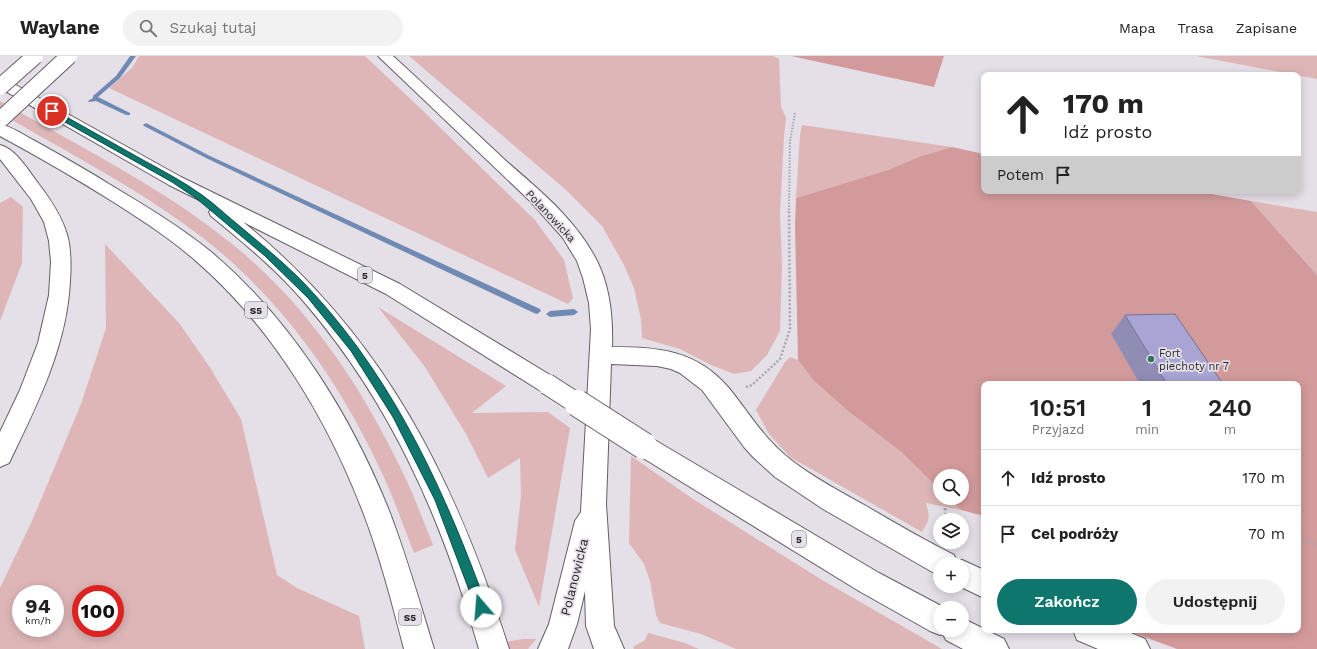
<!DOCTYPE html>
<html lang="pl">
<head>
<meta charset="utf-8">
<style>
  :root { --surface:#fff; --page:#f2f2f2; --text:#222; --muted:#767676; --line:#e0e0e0; --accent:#0f766e }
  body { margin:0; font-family:"Work Sans",sans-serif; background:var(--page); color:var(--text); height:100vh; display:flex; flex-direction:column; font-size:15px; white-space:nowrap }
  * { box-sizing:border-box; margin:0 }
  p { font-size:13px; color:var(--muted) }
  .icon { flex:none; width:22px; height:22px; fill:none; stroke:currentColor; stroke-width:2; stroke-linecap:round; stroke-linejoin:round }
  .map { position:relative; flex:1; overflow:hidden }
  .side { position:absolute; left:981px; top:325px; width:320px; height:252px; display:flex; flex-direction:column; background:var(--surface); border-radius:8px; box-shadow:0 2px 10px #0003 }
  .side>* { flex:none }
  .banner { position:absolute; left:981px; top:16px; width:320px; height:122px; border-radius:8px; box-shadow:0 2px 10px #0003; background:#fff; color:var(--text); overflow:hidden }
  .fabs { position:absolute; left:933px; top:413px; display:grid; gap:8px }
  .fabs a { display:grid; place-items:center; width:36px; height:36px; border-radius:50%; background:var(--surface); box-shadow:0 2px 10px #0003; font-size:20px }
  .speed { position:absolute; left:12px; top:529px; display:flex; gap:8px; font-size:20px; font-weight:700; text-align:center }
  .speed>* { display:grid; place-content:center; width:52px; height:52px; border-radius:50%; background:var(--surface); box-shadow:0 2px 10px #0003; line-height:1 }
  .speed small { font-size:10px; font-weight:400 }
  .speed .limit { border:6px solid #d22; background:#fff; color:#111 }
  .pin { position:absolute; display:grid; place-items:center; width:34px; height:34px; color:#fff; margin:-17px; border:2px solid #fff; border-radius:50%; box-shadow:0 1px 4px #0007 }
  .me { position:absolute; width:44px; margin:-22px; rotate:342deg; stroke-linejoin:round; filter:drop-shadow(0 0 3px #0008) }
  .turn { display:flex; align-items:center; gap:14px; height:84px; padding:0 16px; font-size:18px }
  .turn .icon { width:52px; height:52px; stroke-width:2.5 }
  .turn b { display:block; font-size:28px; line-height:34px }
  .then { display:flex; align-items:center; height:38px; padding:0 16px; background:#0003; gap:8px; font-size:15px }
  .eta { display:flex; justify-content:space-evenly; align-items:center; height:68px; text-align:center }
  .eta b { font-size:24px; font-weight:600; line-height:28px }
  .primary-button { display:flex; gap:8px; margin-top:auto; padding:8px 16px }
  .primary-button a { flex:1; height:46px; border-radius:24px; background:var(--accent); color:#fff; font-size:16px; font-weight:600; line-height:46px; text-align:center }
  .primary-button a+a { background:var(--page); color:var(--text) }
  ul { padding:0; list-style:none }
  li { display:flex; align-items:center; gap:12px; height:56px; padding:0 16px; border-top:1px solid var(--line) }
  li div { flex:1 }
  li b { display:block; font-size:15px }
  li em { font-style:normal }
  header { display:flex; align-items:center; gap:24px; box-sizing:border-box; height:56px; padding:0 20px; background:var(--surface); border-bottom:1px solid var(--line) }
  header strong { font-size:19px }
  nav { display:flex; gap:22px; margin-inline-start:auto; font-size:14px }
  .search { width:280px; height:36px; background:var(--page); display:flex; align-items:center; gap:10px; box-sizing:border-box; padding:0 14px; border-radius:22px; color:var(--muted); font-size:15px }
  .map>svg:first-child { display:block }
  .green { fill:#deb6b7; fill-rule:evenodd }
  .forest { fill:#d39a9b }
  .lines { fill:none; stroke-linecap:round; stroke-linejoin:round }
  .stream { fill:#708ab3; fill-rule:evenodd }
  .minor-casing { stroke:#645f66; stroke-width:2 }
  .highway-casing { stroke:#645f66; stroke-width:2 }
  .path-far2 { stroke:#aaa5ac; stroke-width:2; stroke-dasharray:1.5 1.5; stroke-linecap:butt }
  .path-far1 { stroke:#aaa5ac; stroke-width:2.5; stroke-dasharray:2 2; stroke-linecap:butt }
  .path { stroke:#aaa5ac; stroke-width:3; stroke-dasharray:2.5 2.5; stroke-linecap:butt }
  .minor { fill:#fff; fill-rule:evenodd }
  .highway { fill:#fff; fill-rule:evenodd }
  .highway-bridge-far2-casing { stroke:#645f66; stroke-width:18; stroke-linecap:butt }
  .highway-bridge-far1-casing { stroke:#645f66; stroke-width:22; stroke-linecap:butt }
  .highway-bridge-casing { stroke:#645f66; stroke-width:28; stroke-linecap:butt }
  .highway-bridge-far2 { stroke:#fff; stroke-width:16 }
  .highway-bridge-far1 { stroke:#fff; stroke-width:20 }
  .highway-bridge { stroke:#fff; stroke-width:26 }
  .wall { fill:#908db5 }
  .building { fill:#a8a4d3; stroke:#767394 }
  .route { fill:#0f766e; stroke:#0a4d48 }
  .poi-dot { fill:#35735e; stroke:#e5dfe7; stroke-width:1.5 }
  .labels { text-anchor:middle; stroke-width:3.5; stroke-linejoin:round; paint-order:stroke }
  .shield { fill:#e5dfe7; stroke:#615e63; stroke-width:1 }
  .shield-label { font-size:10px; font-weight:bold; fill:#29272a }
  .street-label { font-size:11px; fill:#29272a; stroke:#e5dfe7 }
  .poi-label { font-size:11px; fill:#29272a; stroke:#e5dfe7; text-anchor:start }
  .near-street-label { font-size:13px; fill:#29272a; stroke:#e5dfe7 }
</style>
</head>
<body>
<header>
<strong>Waylane</strong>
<div class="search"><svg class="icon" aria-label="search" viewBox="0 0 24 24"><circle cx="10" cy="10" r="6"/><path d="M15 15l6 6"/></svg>Szukaj tutaj</div>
<nav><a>Mapa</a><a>Trasa</a><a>Zapisane</a></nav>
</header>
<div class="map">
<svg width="1317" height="593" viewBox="0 0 1317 593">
  <rect width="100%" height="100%" fill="#e5dfe7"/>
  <g class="green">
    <path d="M139,0H365L419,51L535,164L564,204L573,242L568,248L109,32L132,12Z"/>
    <path d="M409,0H773L779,3L781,51L786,62L784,81L780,157L782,209L780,275L767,299L751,315L734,318L711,309L680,293L642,282L641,263L634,232L624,209L602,170L565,133Z"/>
    <path d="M1196,0H1317V23Z"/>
    <path d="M0,45C80,91 166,133 237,192C309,252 362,331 402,415C414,439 423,464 433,489L414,497C403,469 393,440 380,413C339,324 280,242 203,182C140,133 68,97 0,57Z"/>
    <path d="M802,69L952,91L921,100L888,114L796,142L800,79Z"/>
    <path d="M11,141L23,151L22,207L0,265V147Z"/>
    <path d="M1251,145L1317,156V219Z"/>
    <path d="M105,188L179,267L209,310L241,363L277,519L297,532L359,560L365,593H0V532L32,465L81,348L106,272ZM21,538H55V572H21ZM81,538H115V572H81Z"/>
    <path d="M378,251L506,330L472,357L548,356L570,372L539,551L515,494L521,440L520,402L488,422L466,378L425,311Z"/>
    <path d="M790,301L798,304L815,326L848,355L900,395L940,434V442H949L961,454L926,447C930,462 930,463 922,476L790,401L769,378L756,354L785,306Z"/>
    <path d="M631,400L693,443L822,524L942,593H736L701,578L660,567L656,559L650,525L644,508L629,487Z"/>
    <path d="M648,577L685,587L699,593H634L633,591L645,584Z"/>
    <path d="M523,583H536L528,593H483L500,587Z"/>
  </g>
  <g class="forest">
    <path d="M791,0H944L934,31Z"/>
    <path d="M952,91L984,98V135H1194L1251,145L1317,219V593H1177L1126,574H1298V328H984V460L961,454L949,442H962V420H940V434L900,395L848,355L815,326L798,304L795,170L796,142L888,114L921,100Z"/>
  </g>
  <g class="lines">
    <g class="stream">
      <path d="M130,0H136L120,22L98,41L130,57V59H126L96,45L89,46L88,45L93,42V40L116,20Z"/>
      <path d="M146,67L210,100L540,253L541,255L537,258L534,257L206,102L144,70L143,69Z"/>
      <path d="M574,253L578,256L574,259L550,261L546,258L550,255Z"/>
    </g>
    <defs>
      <g id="minor">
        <path d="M378,0H393C431,35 468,69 505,104C539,134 576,163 597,205C610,231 613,262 612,291C658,291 696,294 728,331C750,358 763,382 791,404C814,422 841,436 866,450C895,467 924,484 954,499L957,506L962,504L984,514V542L959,530H962V508H940V519L934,517L823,453L775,421L753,401L744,391L702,334L680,317L671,313L657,310L611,308L606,448L614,570L624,593H594L586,570L585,535L577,568L568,593H538L549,568L575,465L581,456L591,273L589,247L583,222L577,205L563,182L530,145Z"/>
        <path d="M1073,574H1124L1145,583L1150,593H1098L1077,584Z"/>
      </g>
      <g id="highway">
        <path d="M0,21L5,23L181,121L400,228L555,322L558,328L555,334L547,337L539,334L386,238L243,166C384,280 455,423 509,593H479C442,464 393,350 305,247C277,214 244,187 211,160L209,156L213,151L169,129L0,32Z"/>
        <path d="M0,68C12,71 24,79 35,85C60,99 85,113 109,128C144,149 179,170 210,195C292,264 351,359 390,457C407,502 420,547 434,593H404C392,547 380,500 363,456C327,362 272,271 196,205C171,183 143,165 115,147C77,123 39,101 0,80Z"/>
        <path d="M0,89C16,93 28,114 38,127C51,144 63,162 68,182C71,196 71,211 70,225C67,290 37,349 9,407L0,411V376L20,334L38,287L49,239L51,206L49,185L44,166L31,143L0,103Z"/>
        <path d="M644,380L653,383L879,517L945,552H940V574H962V562L1004,583L1009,593H963L946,584L943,578L940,579L930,575L859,535L635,397L632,390L635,383Z"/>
      </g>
    </defs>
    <use href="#minor" class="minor-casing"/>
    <use href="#highway" class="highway-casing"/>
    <path class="path-far2" d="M789,154L790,85L795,57"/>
    <path class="path-far1" d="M746,331L752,329L780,303L790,273L789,153"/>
    <g class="path">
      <path d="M945,452L946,464"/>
      <path d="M1298,481L1317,489"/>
    </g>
    <use href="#minor" class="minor"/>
    <use href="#highway" class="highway"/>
    <defs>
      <g id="highway-bridge-far2">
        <path d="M0,31L35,0"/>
        <path d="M0,64L69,0"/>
      </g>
      <path id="highway-bridge-far1" d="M547,328L578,348"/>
      <path id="highway-bridge" d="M577,347L644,390"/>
    </defs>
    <use href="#highway-bridge-far2" class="highway-bridge-far2-casing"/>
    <use href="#highway-bridge-far1" class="highway-bridge-far1-casing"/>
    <use href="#highway-bridge" class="highway-bridge-casing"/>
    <use href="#highway-bridge-far2" class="highway-bridge-far2"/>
    <use href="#highway-bridge-far1" class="highway-bridge-far1"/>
    <use href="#highway-bridge" class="highway-bridge"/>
  </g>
  <path class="wall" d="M1125,259L1223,328H1140L1111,278Z"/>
  <path class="building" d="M1175,258L1223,328H1167L1125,259Z"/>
  <path class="route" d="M49,54H54C84,71 113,87 143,104C163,115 184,126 202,139C216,149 228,161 242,172C267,193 293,214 315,239C396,328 446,438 487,551L485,555L481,557L477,555L435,444L393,361L351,295L308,242L265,200L197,143L172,126L49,57Z"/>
  <circle class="poi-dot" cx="1151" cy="303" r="4"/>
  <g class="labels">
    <g class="shield">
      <rect x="358" y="211" width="14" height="16" rx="3"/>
      <rect x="245" y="246" width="22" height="16" rx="3"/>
      <rect x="792" y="475" width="14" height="16" rx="3"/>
      <rect x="399" y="553" width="22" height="16" rx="3"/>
    </g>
    <g class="shield-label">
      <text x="365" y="223">5</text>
      <text x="256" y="258">S5</text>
      <text x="799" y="487">5</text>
      <text x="410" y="565">S5</text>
    </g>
    <g class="street-label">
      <text transform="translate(551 160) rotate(47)" y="4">Polanowicka</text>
    </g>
    <g class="poi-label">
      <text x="1159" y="301">Fort<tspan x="1159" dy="13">piechoty nr 7</tspan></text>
    </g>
    <g class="near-street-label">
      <text transform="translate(574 521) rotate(-76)" y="5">Polanowicka</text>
    </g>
  </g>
</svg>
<div class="fabs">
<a><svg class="icon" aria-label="search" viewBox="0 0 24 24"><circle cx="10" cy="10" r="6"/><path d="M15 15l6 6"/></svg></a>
<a><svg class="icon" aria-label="layers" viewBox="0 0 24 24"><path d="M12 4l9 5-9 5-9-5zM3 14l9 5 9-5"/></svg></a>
<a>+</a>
<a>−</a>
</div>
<div class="speed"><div>94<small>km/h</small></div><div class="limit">100</div></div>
<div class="pin" style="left:52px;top:55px;background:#d93025"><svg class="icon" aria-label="arrive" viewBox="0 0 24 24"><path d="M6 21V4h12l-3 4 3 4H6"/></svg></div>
<svg class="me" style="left:481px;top:551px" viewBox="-20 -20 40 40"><circle r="19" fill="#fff"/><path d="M0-13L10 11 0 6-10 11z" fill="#0f766e"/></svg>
<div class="banner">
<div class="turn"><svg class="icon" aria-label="ahead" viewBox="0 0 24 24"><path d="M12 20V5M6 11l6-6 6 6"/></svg><div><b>170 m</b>Idź prosto</div></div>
<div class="then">Potem<svg class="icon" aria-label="arrive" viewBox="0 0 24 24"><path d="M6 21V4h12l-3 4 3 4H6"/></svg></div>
</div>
<section class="side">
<div class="eta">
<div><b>10:51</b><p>Przyjazd</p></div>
<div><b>1</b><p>min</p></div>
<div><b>240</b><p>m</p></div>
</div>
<ul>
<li><svg class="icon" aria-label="ahead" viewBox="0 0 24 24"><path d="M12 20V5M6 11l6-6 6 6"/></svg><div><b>Idź prosto</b></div><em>170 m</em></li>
<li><svg class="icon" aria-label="arrive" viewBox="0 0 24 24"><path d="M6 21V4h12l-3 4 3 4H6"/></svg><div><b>Cel podróży</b></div><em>70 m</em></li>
</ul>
<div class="primary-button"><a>Zakończ</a><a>Udostępnij</a></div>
</section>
</div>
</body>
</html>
